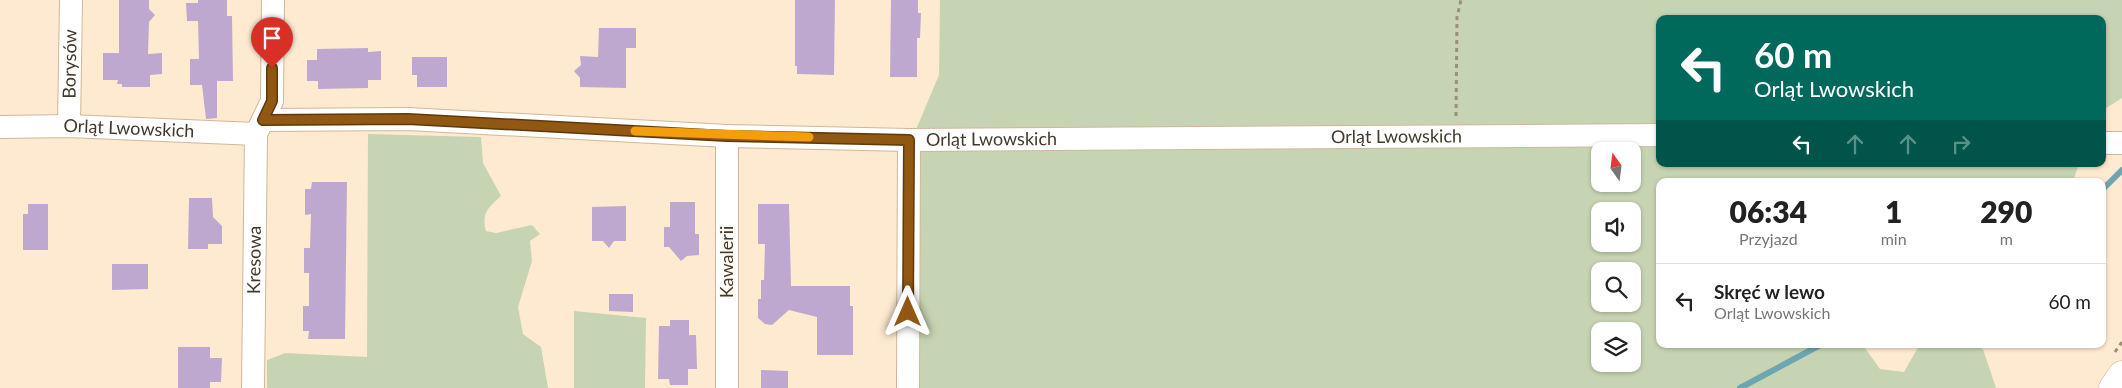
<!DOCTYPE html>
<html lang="pl">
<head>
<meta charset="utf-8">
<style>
  :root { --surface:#fff; --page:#f6f6f6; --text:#222; --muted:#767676; --line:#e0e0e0 }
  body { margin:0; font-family:Lato,sans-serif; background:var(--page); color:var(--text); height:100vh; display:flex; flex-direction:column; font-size:19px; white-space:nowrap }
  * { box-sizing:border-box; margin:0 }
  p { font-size:16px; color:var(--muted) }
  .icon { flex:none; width:28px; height:28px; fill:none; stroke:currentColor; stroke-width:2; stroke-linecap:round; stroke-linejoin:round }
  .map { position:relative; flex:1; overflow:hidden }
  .panel { position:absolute; left:1656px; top:178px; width:450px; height:170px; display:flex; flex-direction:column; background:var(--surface); border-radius:10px; box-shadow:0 1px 4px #0004 }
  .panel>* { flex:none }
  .hud { position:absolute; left:1656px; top:15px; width:450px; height:152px; border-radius:10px; box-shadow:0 1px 4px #0004; background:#00695c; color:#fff; overflow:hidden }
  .needle { width:32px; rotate:346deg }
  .fabs { position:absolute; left:1591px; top:142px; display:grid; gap:10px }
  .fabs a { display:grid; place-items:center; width:50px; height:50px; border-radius:10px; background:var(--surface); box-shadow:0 1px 4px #0004; font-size:25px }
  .pin { position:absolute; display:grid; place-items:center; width:42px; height:42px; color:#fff; margin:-51px -21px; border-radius:50% 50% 50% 0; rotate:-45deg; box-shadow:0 0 5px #0007 }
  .pin .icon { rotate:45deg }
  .me { position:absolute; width:55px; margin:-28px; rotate:0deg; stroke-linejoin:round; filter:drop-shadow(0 0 4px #0008) }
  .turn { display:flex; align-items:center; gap:18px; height:105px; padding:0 15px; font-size:22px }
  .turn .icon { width:65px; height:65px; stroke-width:2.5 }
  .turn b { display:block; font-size:35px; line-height:42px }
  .lanes { display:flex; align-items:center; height:48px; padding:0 15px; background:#0003; justify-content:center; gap:25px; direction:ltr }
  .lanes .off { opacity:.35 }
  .eta { display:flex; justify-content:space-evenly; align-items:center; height:85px; text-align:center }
  .eta b { font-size:30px; font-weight:800; line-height:35px }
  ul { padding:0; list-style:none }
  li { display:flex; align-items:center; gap:15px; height:75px; padding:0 15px; border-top:1px solid var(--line) }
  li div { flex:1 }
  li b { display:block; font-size:19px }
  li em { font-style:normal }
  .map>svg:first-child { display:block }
  .green { fill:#c7d4b3; fill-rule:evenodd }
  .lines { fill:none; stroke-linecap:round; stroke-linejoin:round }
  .stream { stroke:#6da5b1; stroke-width:6 }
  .building { fill:#bea8d0 }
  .street-casing { stroke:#d0b799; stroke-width:24 }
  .secondary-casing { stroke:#d0b799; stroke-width:29 }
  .path { stroke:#9d8e7b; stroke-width:3; stroke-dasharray:4 4; stroke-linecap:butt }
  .street { stroke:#fff; stroke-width:22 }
  .secondary { stroke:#fff; stroke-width:28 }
  .route-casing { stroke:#5e390c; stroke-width:12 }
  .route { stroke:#915813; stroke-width:9 }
  .slow { stroke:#f59e0b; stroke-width:9 }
  .labels { text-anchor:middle; stroke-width:4; stroke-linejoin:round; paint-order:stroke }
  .street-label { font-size:18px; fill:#42382b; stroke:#fffaf3 }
</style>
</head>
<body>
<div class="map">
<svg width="2122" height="388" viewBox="0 0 2122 388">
  <rect width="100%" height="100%" fill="#feead1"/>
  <g class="green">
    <path d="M940,0H2122V98L2103,110L2102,19H1660V164H2079L2074,178L2068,181H1660V344H1862L1880,369L1904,372L1920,344H1970L1983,349L1996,388H918L912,139L939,75ZM1600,151H1632V184H1600ZM1600,211H1632V244H1600ZM1600,271H1632V304H1600ZM1600,331H1632V364H1600Z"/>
    <path d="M368,134L481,137L483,163L501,196C488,208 481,213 486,231L496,233L532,225L540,234L530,241L532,261L518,307L523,334L541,347L548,388H267V360L285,353L367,357Z"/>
    <path d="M574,311L646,318L645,388H574Z"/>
  </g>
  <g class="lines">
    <g class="stream">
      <path d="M2102,190L2122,170"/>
      <path d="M1740,388L1822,344"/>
    </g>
  </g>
  <g class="building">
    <path d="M119,0H149V9L155,15L149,22L148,54L162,53V74L150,75V87H122V84H117L118,80H103V53H119Z"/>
    <path d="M198,0H227V16H232L233,81H217V118L206,119L202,85H190V59H199L198,21H187L186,3H198Z"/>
    <path d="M795,0H835L834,75L797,74V66H795Z"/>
    <path d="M891,0H918V13H921L920,38H917V77H890Z"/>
    <path d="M599,28H636V48H626V88L580,87V78L574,71L581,65L580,56L598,57Z"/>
    <path d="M368,48V52L381,51V80H368V88L318,89V81H307V60H317V49Z"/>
    <path d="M412,57H447V87H417V75H412Z"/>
    <path d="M312,182H347L345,339H308L309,331H303V306H309V273H304V248H310L311,214L305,215V189H311Z"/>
    <path d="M189,198H212L213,217L222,226V244H208V249H188Z"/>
    <path d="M670,202H695V234H699V255L687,256L681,261L669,247H664V227H670Z"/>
    <path d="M28,204H48V250H23V214H28Z"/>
    <path d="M758,204H789L791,286H850V306H853V355H817V317L789,310L772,325L765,324L758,318V299H761V280H764L765,244H758Z"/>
    <path d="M626,206V241H614L609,248L603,241H592V207Z"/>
    <path d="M112,264H148V289L112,290Z"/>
    <path d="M609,294H633V312L609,311Z"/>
    <path d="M670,320H689V335H696L697,369H688V385H670L669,379H658L659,326H670Z"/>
    <path d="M178,347H210V358H222L221,382H210V388H178Z"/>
    <path d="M761,370L788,371V388H761Z"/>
  </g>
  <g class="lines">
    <defs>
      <g id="street">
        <path id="s1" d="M263,120L408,119L727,136L909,140L1660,135"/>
        <path id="s2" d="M69,126L71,0"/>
        <path id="s3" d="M0,127L69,126L256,134"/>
        <path d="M2102,143H2122"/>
        <path id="s4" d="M253,388L256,134L272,101L273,0"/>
        <path d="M727,388V136"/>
        <path d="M908,388L909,140"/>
      </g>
      <path id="secondary" d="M2113,388L2122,375"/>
    </defs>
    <use href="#street" class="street-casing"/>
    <use href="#secondary" class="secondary-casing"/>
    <g class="path">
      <path d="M1456,116L1457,17L1461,0"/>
      <path d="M2115,352L2122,342"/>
    </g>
    <use href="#street" class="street"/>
    <use href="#secondary" class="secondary"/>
  </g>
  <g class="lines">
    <defs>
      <path id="route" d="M272,68V101L263,120L408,119L727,136L909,140L908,312"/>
    </defs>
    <use href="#route" class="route-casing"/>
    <use href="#route" class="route"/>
    <path class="slow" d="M635,131L809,137"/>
  </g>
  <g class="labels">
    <g class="street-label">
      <text dy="6" stroke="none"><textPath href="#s2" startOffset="62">Borysów</textPath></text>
      <text dy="6" stroke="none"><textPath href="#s3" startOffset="129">Orląt Lwowskich</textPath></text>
      <text dy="6" stroke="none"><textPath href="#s1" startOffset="1134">Orląt Lwowskich</textPath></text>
      <text dy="6" stroke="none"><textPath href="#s1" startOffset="729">Orląt Lwowskich</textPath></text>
      <text dy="6" stroke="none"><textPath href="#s4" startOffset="128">Kresowa</textPath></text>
      <text transform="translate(727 262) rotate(-90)" y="6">Kawalerii</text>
    </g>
  </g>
</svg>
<div class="fabs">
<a><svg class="needle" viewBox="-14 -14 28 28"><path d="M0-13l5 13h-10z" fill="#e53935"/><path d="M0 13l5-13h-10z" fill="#767676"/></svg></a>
<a><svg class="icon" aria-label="sound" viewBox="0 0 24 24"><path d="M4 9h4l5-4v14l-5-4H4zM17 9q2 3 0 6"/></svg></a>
<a><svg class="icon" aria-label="search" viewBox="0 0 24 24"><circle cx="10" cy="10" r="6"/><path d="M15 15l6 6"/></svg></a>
<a><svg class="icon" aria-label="layers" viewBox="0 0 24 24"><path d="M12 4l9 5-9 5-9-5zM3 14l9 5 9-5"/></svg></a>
</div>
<div class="pin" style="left:272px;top:68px;background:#d93025"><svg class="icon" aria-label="arrive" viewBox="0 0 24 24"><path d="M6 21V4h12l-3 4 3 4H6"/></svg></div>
<svg class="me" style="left:908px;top:312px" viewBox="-20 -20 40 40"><path d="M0-17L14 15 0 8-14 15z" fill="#915813" stroke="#fff" stroke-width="4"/></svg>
<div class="hud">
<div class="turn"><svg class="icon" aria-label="left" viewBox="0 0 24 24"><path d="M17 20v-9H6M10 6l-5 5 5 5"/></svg><div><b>60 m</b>Orląt Lwowskich</div></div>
<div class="lanes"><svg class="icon" aria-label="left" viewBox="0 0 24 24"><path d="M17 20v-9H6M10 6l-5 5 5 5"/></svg><svg class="icon off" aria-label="ahead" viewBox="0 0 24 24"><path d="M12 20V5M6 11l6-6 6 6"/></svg><svg class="icon off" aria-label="ahead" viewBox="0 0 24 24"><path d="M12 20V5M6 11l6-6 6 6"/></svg><svg class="icon off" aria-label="right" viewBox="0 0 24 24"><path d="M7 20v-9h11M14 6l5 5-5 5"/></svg></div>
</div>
<section class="panel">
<div class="eta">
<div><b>06:34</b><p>Przyjazd</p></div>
<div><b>1</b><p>min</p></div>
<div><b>290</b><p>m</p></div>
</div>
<ul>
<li><svg class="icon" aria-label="left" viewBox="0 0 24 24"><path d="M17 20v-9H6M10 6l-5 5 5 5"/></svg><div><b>Skręć w lewo</b><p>Orląt Lwowskich</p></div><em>60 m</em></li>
</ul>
</section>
</div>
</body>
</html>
